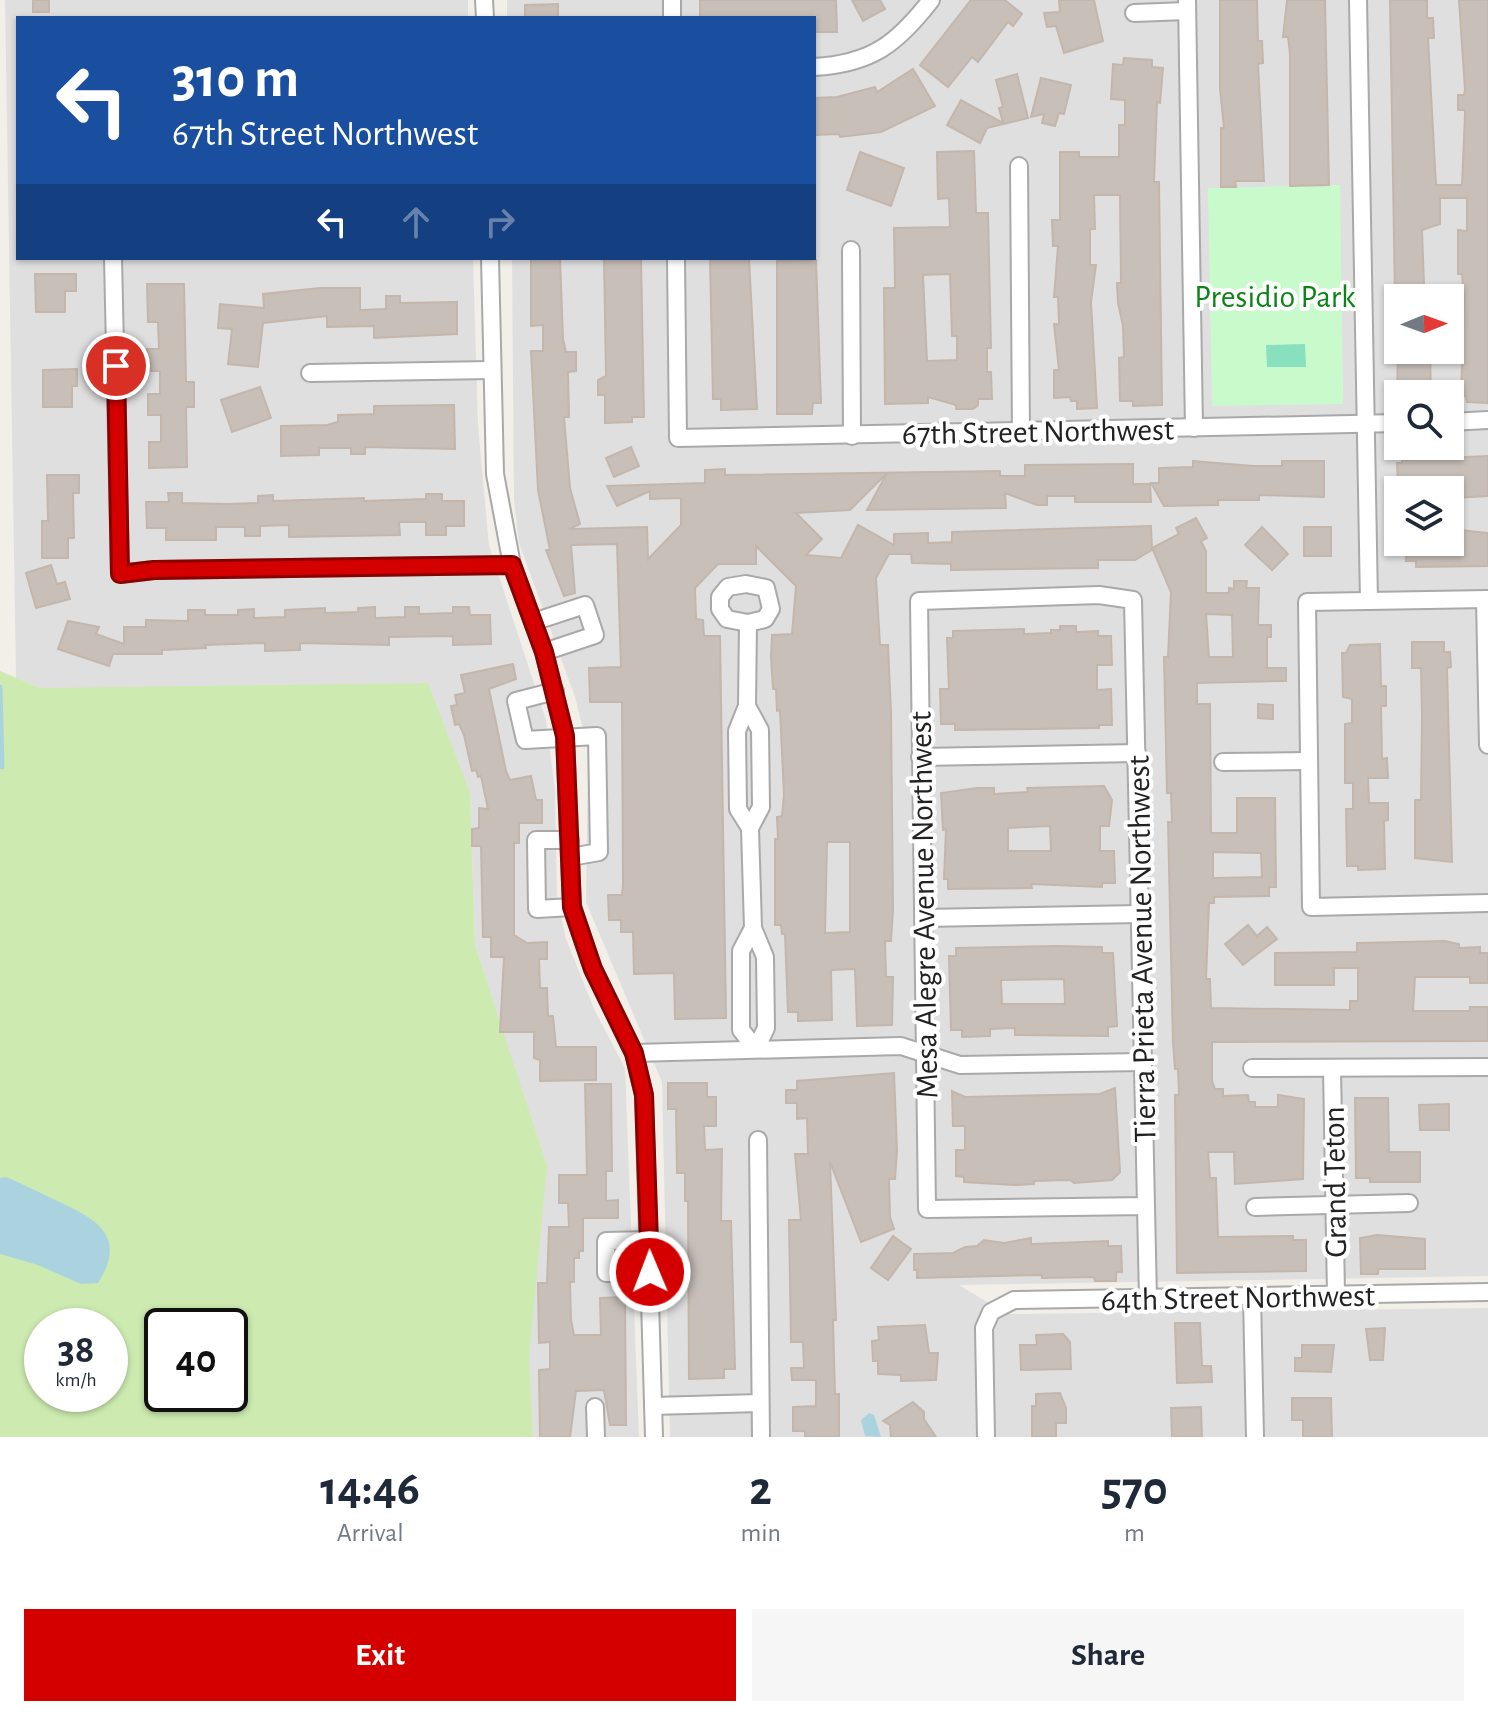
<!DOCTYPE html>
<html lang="en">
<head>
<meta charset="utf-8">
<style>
  :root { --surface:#fff; --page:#f6f6f7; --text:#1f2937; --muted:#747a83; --accent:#d40000 }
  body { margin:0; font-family:"Alegreya Sans",sans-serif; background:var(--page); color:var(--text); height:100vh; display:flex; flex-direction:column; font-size:30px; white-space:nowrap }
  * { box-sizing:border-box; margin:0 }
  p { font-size:26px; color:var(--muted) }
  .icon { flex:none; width:44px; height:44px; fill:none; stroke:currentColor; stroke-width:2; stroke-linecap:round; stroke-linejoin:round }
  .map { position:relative; height:1437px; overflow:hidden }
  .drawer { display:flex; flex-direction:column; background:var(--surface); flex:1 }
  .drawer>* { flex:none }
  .top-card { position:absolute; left:16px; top:16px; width:800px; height:244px; border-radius:0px; box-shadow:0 2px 6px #0004; background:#1a4fa0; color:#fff; overflow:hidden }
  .needle { width:52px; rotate:89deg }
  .buttons { position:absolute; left:1384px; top:284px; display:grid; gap:16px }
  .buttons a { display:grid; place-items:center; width:80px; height:80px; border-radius:0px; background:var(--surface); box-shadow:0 2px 6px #0004; font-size:40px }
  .speed { position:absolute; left:24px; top:1308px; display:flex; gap:16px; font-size:40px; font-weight:700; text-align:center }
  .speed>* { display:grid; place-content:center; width:104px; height:104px; border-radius:50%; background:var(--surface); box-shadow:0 2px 6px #0004; line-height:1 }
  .speed small { font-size:20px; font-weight:400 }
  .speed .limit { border:4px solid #111; border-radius:12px; background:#fff; color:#111 }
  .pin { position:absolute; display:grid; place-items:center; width:68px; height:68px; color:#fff; margin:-34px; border:4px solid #fff; border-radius:50%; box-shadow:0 2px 8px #0007 }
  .me { position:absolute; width:88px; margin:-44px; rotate:359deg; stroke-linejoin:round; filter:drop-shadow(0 0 6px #0008) }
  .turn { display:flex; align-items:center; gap:28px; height:168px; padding:0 24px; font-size:36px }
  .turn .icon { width:104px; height:104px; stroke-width:2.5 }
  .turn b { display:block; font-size:56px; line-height:68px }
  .lanes { display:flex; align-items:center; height:76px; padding:0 24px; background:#0003; justify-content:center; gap:40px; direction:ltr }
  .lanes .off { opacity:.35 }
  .eta { display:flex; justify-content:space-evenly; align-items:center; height:136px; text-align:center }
  .eta b { font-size:48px; font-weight:600; line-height:56px }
  .button { display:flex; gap:16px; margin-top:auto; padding:16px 24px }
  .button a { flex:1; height:92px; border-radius:0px; background:var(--accent); color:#fff; font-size:32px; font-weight:600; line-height:92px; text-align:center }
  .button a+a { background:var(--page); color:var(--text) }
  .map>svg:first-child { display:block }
  .residential { fill:#e0dfdf; fill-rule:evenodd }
  .grass { fill:#cdebb0; fill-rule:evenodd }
  .park { fill:#c8facc }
  .pitch { fill:#88e0be }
  .water { fill:#aad3df }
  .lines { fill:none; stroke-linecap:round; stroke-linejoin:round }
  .stream { stroke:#aad3df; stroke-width:5 }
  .building { fill:#c7bfb8; stroke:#c4b6ab; stroke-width:2; fill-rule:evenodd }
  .minor-casing { stroke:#a9a9a9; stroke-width:20 }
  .minor { stroke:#fff; stroke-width:16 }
  .route-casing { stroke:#8a0000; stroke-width:20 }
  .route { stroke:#d40000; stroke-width:14 }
  .labels { text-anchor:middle; stroke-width:8; stroke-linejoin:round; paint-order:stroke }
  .park-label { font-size:32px; fill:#0c8416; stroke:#fff }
  .street-label { font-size:32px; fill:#222; stroke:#fff }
</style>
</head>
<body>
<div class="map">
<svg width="1488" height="1437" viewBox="0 0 1488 1437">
  <rect width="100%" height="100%" fill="#f2efe9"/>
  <g class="residential">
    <path d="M5,0H468V18H18V258H473L478,425L489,546L546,720L555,790L557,899L566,939L595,1011L625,1068L639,1437H533L502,1029L475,945L470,793L40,688L16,678Z"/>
    <path d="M507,0H1488V1276L959,1285L1007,1314L1488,1308V1437H670L662,1082L586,902L588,750L575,697L519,543L514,500L512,258H814V18H507ZM1339,185L1343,403L1290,186ZM1398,298H1450V350H1398ZM1398,394H1450V446H1398ZM1398,490H1450V542H1398Z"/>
  </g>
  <path class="grass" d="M0,671L40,688L428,683L470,793L475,945L547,1166L529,1358L533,1437H0ZM42,1326H110V1394H42ZM162,1326H230V1394H162Z"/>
  <path class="park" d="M1340,185L1343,404L1212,406L1208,188Z"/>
  <path class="pitch" d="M1305,344L1306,367H1267L1266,345Z"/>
  <g class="water">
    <path d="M6,1177C21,1183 36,1191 51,1198C92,1217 130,1233 98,1283L81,1284L38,1265L0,1254V1178Z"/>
    <path d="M869,1413L874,1415L881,1437L865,1436L861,1420Z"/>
  </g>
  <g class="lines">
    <path class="stream" d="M0,687L2,767"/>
  </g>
  <g class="building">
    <rect x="33" y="0" width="16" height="12"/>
    <path d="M700,0H836L837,32H814V18H700Z"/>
    <path d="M852,0H880L885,9L863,21Z"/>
    <path d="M971,0H1005L1022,14L1013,26L1008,22L978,62L972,57L948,87L920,65Z"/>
    <path d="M1059,0H1094L1103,41L1064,53L1056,26L1047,27L1044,13L1060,12Z"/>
    <path d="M1220,0H1257L1258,41H1262L1263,63L1258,64L1264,181H1235L1236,187H1221V128H1224L1220,89Z"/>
    <path d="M1287,0H1325L1329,185L1290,186V54L1288,37H1283Z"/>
    <path d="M1390,0H1427V18H1433L1434,38H1428L1436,185H1462L1465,115V110H1458V95H1464L1465,90L1459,0H1488V403L1467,402L1466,396H1461L1464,300L1462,274H1458V230L1467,231V198H1440V224L1422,230L1424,286H1435V298H1395Z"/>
    <path d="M558,4V18H525V5Z"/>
    <path d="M1124,58L1152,60V67L1163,68L1160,103L1157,102L1154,182H1159L1162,405L1133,406V401H1120L1119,358L1124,357L1123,326L1118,303L1117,283H1121L1120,195H1094L1095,229H1090V265H1096L1091,302L1097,408L1077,409V401H1071L1070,397L1054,398V370H1059L1054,324H1059L1058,297H1054L1058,246H1053L1052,220H1060V152H1079V157H1119V125H1125V100L1111,99L1113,64L1123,65Z"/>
    <path d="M913,69L935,106L881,132L840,137L839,134L814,135V98L837,97L875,87L877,92Z"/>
    <path d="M1017,74L1028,118L987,128L980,143L947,125L961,100L1003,123L999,108L1003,107L996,80Z"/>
    <path d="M1041,78L1071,85L1064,114L1059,113L1055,126L1042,123L1044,114L1031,117Z"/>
    <path d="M974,151L976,213H988L991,348H987V372H991L992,399H978V405L973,409H956V405L928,397V403L885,404L884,288H895L894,228L950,227L949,198L938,199L937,152ZM950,274L952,336H957V360L927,361L923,275Z"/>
    <path d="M860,152L904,168L891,206L847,190Z"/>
    <path d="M531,258H560L563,339L566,352H576V371L568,372L569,417H564L570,488L580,524L569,529L647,527L648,559L681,525V498L650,499V491L617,506L607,486L705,483V470L725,469V475L1000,471V476H1025V465L1133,464V484H1150L1151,502H1075V496H1047V505H1037L1005,493L1006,508L867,510L887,473L850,510L796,513L822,539L806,555L841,558L858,525L894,545V534L928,533V543L952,542V532L1151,526L1152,550L1135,560H1098V568L951,570V564L912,563L911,554H889L876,578L880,645H888L891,712L893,909L891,941H885L886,977H893L892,1025L857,1026L855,969L831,970L832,1020L798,1021V1012H788L785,934H782L781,925H775V839H778L777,817L782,816L784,795L780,710L777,711L776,689H773L771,657L772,635L792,634L796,586L756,546V564H718L695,588L696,619L703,620L704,636H720L726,1018L675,1019L674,973L634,974L633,932H621V920H609L608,895H622L623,884L622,702H590L589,668L621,667L617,544L571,545L575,593L564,596L546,550H550L538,490L531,351H543V325L531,326ZM827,842H850V932L825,933Z"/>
    <path d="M604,258H641L644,417H632V422L605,423V395H598V380L606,376Z"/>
    <path d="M710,258H749L757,409L721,410V399H713Z"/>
    <path d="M816,260L821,403H813L812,414H777V261Z"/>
    <path d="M35,274H76V291H65V312H36Z"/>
    <path d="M147,284H184L186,382H194V407H186L187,467L149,468V442H161V415H148V394H160V371H148L147,349H159L158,322H148Z"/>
    <path d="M320,288H360V310L386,309V296H400V303L457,302V334L374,338V326L327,327V316L263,323L258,367L228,364L232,329L218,328L220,304L264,308L263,294Z"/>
    <path d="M1398,350H1430L1431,394H1397Z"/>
    <path d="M77,369V386H72V407H43V370Z"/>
    <path d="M260,387L271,418L232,432L221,400Z"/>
    <path d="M454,405L455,449L365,447V454H351V448H319V455L281,456V426L327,425L338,422V415L374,414V406Z"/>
    <path d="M631,447L639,466L614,477L606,458Z"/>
    <path d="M1488,456V496L1455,498L1454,490H1398L1397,463H1402V460Z"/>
    <path d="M1193,461L1253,466H1282V461H1324V497L1259,495V500H1218V505L1164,506L1151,483H1159V468L1193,467Z"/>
    <path d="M47,475H79V493H73L74,538H68V558H42V521H48Z"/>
    <path d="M168,493H182V503L228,504L258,503V496L273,495V501L364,498V501L426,499V494H442V501H464V526H446V535H426V522H399L400,535L289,537V525L260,526V536H245V527H216V540H166V528H147L146,502H169Z"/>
    <path d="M1196,518L1207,538L1201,541L1206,551V593H1229V588L1234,589V581H1247L1246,588H1259L1258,625H1271V637H1267V668H1286V681L1197,683V704H1210L1211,833H1237V798H1275L1276,887H1269V896L1214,897V903H1209L1206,979H1210L1211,1008L1350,1010V1001H1358V968H1334V985H1275V953L1357,952V943L1445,941L1459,944V948L1480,947V953H1488V983H1470V977H1415L1413,1011H1470V1007H1488V1041L1212,1042V1081L1215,1089H1223V1096L1248,1095L1249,1102H1255V1107H1278V1095L1304,1099L1303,1179L1235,1184L1234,1152H1208L1210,1178H1216L1218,1237L1293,1236V1240H1306V1271L1177,1273L1175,1095H1179L1178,1069H1175L1173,1043L1168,822H1172L1171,793H1167L1164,657H1168L1171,592L1152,548L1179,534L1176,528ZM1206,614L1232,615L1233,657H1209ZM1213,852L1261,853L1262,877L1213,878Z"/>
    <path d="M1262,527L1288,554L1272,570L1245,545Z"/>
    <rect x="1304" y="527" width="27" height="29"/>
    <path d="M1450,529L1488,533V566L1416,567V561H1406V542H1450Z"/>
    <path d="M51,565L57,584L65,582L70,599L36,608L26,573Z"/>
    <path d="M375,607V618L405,617V607H419V614L453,613V607H469L470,615H490L491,644L453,645V636L389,637V645L300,643V650L265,651V643L205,645L206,648L162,650V654H113L109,666L58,649L68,621L99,627L96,634L124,644V627H146V620L188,621V610H205V615H238V610L254,609V618L285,617V610L325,608V613L358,612V608Z"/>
    <path d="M1060,626H1076V632L1098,631V636H1111L1112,665H1097V690L1111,689L1112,725H1099V728L955,730V724H941L940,689H949L947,638H953V631L1024,629V634L1051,633V630H1060Z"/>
    <path d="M1412,642H1444V652H1450L1451,667L1447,668L1452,862L1415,858V800H1421L1422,716L1421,668H1412Z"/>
    <path d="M1380,644L1381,686H1386V706H1381L1382,759L1387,758L1388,778H1368L1369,803H1388V820L1384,821L1385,869L1358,870V866H1347L1346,809H1353V783H1345V724L1352,723V699L1343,697L1342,653H1346L1350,645Z"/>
    <path d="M513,664L516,679L489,689L506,771L510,780L531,776L536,800H542V823H519V843H514V935L527,943L547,942V959H539L540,988H547L548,1016H553L556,1047H596V1080L540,1081V1060L534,1058V1032H500L504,957H491V937H483L481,846H472V829L479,828V808L488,809L481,776L478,777L476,770L472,771L464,735L459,724L455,725L451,706L457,705L455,695L465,693L461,675Z"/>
    <path d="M1258,704L1273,705V719L1258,718Z"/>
    <path d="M1104,786L1112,800L1109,826H1100V851H1114L1115,883H1102V887L1031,884L1032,888L948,889V879H944L946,829L943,830L941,793L977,788H994V794L1028,792L1027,788ZM1050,826L1051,851H1008V828Z"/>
    <path d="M1248,925L1257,936L1267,927L1277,939L1243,965L1225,944Z"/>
    <path d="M1057,946L1102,947V953H1113L1117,1026L1108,1027V1036L1015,1035V1028L990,1029V1036L962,1037V1030H951L949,956H956V948ZM1064,979L1065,1004H1002L1001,980Z"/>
    <path d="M894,1073L897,1151L895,1179H889L890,1217L894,1229L861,1242L830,1162L836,1320H833L835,1394H839V1437H805V1431H793V1407L816,1406V1380H792L791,1368H804L803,1342H791L789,1220H801L795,1154H808L807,1118L797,1119V1103H786V1090H797V1081Z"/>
    <path d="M668,1083H707V1097H716V1126H704L705,1150L722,1149L721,1221H731L735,1369H724V1378L689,1379L688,1201H685V1173H677L676,1109H668Z"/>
    <path d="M585,1084H611L612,1171H606V1201L618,1200V1218H583V1251H579V1258H574V1282H570L571,1320L574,1335H601L600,1298L625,1297L626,1425H610L604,1390L576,1391L570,1437H540L539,1370L550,1369V1342L539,1343L538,1283H547L549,1227H569L568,1203H559V1175H587Z"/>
    <path d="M1115,1088L1120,1172L1112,1180L1074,1183L1070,1180L1034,1181V1184L1014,1185L964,1182V1177L956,1176V1150H965V1126H953L952,1091L965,1097L1100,1094Z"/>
    <path d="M1355,1098H1388L1389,1152H1420V1182H1370V1178H1356Z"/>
    <path d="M1449,1104V1130H1420L1419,1105Z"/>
    <path d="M1377,1235L1425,1239V1269H1378V1274H1361L1360,1238Z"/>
    <path d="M893,1236L911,1249L888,1280L871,1268Z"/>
    <path d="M1031,1238V1244L1108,1241V1246H1121L1122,1272H1116V1281H1095L1094,1277L1042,1278V1275L917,1278V1270H914V1254L953,1253L965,1247L977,1246L984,1240L1004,1243Z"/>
    <path d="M1175,1323H1200L1202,1366H1211L1212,1382L1177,1383Z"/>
    <path d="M925,1325L929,1353H938L936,1380L901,1381V1375L878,1374V1361H873L872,1341L879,1340L878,1327Z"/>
    <path d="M1385,1328L1383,1360H1370L1366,1329Z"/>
    <path d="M1063,1334L1070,1342L1071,1369L1021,1370L1020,1345H1037L1036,1335Z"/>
    <path d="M1302,1345H1334L1331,1372L1295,1371V1358H1302Z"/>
    <path d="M1060,1393L1066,1408V1423H1056V1437H1032V1406H1036V1394Z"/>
    <path d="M1292,1398H1331L1332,1437H1303V1420H1292Z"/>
    <path d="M913,1402L924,1412V1419L936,1437H891L890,1425L883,1421Z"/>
    <path d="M1201,1407L1202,1437H1172L1171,1408Z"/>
  </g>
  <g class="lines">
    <defs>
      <g id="minor">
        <path d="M484,0L485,18"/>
        <path d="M672,0V18"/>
        <path d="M1187,0L1194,428"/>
        <path d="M1358,0L1369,601"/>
        <path d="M1134,13L1187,11"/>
        <path d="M814,67C871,64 897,44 931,0"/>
        <path d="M1019,166L1021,433"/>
        <path d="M851,250L852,436"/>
        <path d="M113,258L120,574L154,570L512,565"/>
        <path d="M490,258L495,474L512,565L544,652L565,736L572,907L593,969L634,1053L644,1095L654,1437"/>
        <path d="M676,258L678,438L1398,423"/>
        <path d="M310,373L491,370"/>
        <path d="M1450,422L1488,420"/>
        <path d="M746,584L766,588L771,609L765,619L748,623L727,619L720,609V597L728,587Z"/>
        <path d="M1485,599L1488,745"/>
        <path d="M1488,599L1307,602L1311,907L1488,903"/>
        <path d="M533,622L585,605L595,635L544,652"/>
        <path d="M748,623L747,706L737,731L738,809L750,828"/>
        <path d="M555,691L516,701L525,740L597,736L599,852L571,857"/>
        <path d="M747,706L760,730L761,807L750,828L753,928L765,957L766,1028L756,1049L741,1030V951L753,928"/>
        <path d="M920,757L1137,753"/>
        <path d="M1223,762L1308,761"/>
        <path d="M570,840H536L537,909L572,907"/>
        <path d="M924,918L1140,914"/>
        <path d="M634,1053L901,1046L960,1065L1143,1062"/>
        <path d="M1252,1068L1488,1067"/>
        <path d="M1332,1068L1336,1295"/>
        <path d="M758,1140L761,1437"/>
        <path d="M1146,1206L927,1209L919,601L1099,595L1133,600L1148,1299"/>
        <path d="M1255,1207L1409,1203"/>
        <path d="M650,1240L606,1241V1273L650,1272"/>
        <path d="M1252,1297L1255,1437"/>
        <path d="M653,1406L760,1403"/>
        <path d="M595,1407L596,1437"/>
        <path d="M986,1437L984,1328L991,1312L1014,1300L1488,1292"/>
      </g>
    </defs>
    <use href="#minor" class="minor-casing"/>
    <use href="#minor" class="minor"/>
  </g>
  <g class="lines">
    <defs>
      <path id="route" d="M116,366L120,574L154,570L512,565L544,652L565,736L572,907L593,969L634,1053L644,1095L650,1272"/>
    </defs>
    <use href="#route" class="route-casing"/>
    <use href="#route" class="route"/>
  </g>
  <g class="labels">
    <g class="park-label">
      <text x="1275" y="307">Presidio Park</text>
    </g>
    <g class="street-label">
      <text transform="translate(1038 431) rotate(-1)" y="11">67th Street Northwest</text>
      <text transform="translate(923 905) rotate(-91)" y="11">Mesa Alegre Avenue Northwest</text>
      <text transform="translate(1141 949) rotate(-91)" y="11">Tierra Prieta Avenue Northwest</text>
      <text transform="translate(1334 1182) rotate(-91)" y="11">Grand Teton</text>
      <text transform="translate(1238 1297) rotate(-1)" y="11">64th Street Northwest</text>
    </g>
  </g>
</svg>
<div class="buttons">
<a><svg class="needle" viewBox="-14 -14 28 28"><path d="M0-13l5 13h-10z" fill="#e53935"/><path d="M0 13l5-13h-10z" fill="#747a83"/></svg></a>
<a><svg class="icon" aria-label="search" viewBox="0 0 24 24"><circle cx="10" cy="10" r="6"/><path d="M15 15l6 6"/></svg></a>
<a><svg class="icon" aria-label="layers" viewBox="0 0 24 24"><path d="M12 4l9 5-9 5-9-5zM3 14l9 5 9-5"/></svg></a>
</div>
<div class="speed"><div>38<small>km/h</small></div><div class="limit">40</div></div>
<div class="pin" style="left:116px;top:366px;background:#d93025"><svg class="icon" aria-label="arrive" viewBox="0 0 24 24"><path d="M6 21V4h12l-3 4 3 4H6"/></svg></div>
<svg class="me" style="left:650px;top:1272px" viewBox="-20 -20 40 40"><circle r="17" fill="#d40000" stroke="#fff" stroke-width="3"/><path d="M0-11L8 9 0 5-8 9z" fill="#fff"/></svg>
<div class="top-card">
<div class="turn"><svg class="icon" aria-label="left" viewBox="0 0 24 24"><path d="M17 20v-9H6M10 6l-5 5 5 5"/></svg><div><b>310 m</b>67th Street Northwest</div></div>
<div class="lanes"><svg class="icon" aria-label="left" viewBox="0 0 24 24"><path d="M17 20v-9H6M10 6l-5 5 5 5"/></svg><svg class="icon off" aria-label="ahead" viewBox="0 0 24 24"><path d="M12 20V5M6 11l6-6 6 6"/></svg><svg class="icon off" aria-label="right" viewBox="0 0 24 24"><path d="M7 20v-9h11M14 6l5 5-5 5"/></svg></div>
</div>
</div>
<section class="drawer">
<div class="eta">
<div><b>14:46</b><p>Arrival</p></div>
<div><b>2</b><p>min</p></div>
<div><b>570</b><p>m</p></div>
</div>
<div class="button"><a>Exit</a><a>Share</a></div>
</section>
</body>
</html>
